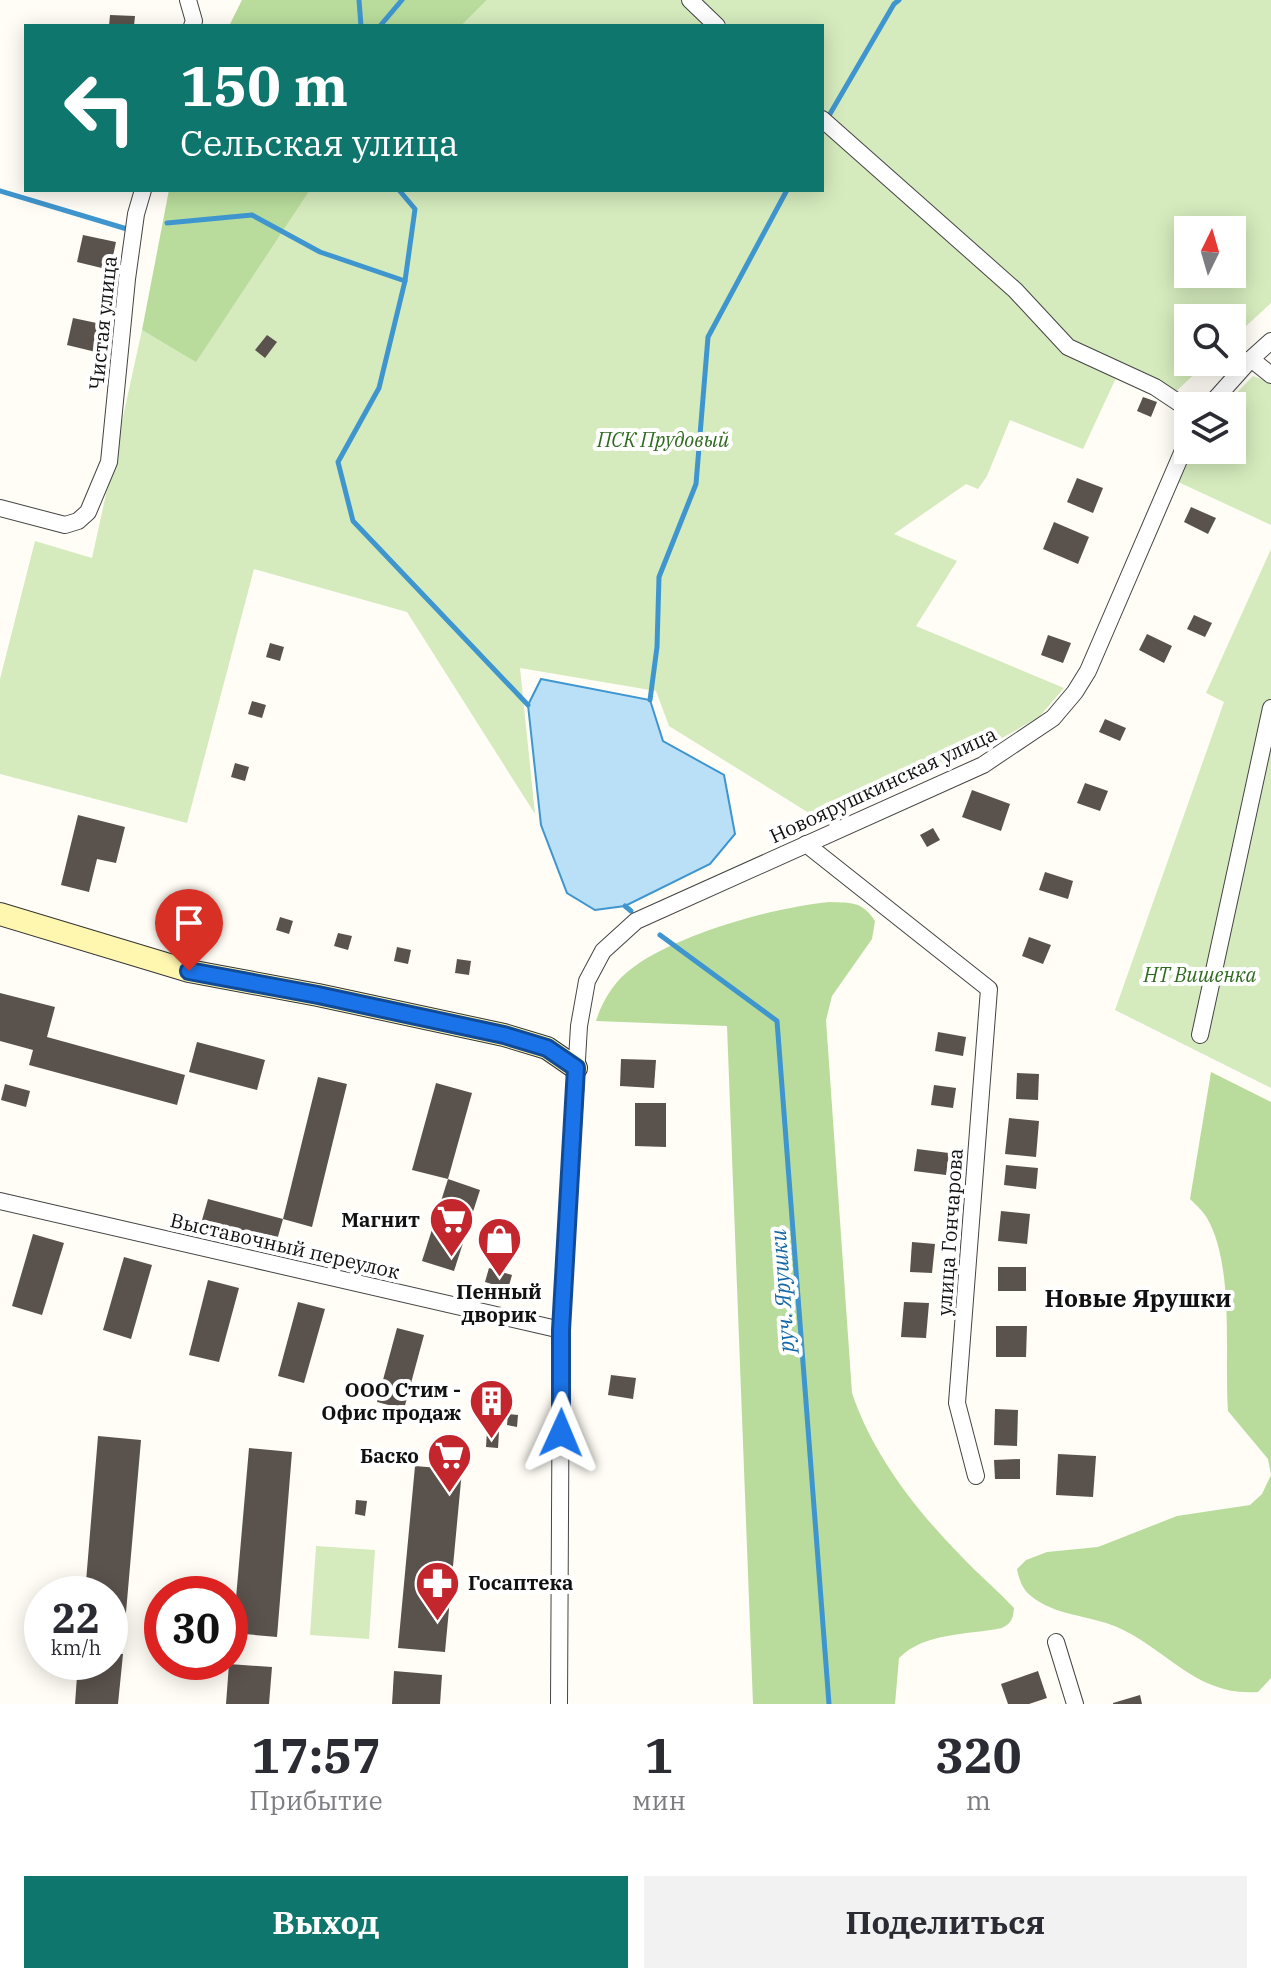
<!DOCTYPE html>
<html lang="ru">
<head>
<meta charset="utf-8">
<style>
  :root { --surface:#fff; --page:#f2f2f3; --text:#2b2b33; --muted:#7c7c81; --accent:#0f766e }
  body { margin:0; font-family:"IBM Plex Serif",serif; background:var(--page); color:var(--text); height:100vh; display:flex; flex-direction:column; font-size:30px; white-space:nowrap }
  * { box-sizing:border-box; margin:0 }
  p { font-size:26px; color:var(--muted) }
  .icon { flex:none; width:44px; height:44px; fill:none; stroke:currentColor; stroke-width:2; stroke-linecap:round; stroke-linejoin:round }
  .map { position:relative; height:1704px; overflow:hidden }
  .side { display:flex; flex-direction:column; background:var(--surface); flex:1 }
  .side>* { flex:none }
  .guide { position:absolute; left:24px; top:24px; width:800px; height:168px; border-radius:0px; box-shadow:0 4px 20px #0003; background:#0f766e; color:#fff; overflow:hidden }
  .needle { width:52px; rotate:5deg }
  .controls { position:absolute; left:1174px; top:216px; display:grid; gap:16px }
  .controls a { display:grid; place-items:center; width:72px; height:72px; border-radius:0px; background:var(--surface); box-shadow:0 4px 20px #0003; font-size:40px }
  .speed { position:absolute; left:24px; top:1576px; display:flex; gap:16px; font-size:40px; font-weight:700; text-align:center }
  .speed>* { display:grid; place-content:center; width:104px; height:104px; border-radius:50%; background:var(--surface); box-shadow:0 4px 20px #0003; line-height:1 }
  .speed small { font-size:20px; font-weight:400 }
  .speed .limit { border:12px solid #d22; background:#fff; color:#111 }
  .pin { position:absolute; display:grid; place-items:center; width:68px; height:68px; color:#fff; margin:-82px -34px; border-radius:50% 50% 50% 0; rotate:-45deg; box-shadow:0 0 8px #0007 }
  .pin .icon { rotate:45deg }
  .me { position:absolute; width:88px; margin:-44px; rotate:1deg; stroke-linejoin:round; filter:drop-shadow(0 0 6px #0008) }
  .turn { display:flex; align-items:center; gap:28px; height:168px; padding:0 24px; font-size:36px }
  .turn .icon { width:104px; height:104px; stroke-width:2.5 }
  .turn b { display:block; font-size:56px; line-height:68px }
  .eta { display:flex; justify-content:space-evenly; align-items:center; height:136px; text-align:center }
  .eta b { font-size:48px; font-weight:700; line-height:56px }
  .primary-button { display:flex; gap:16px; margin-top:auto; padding:16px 24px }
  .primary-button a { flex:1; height:92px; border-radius:0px; background:var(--accent); color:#fff; font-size:32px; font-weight:700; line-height:92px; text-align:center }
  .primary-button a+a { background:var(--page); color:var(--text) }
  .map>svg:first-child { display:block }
  .green { fill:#d5ebbd; fill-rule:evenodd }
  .forest { fill:#b9dc9c }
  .water { fill:#b9e0f7; stroke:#3f96cf; stroke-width:2 }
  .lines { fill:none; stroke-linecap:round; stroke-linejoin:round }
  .stream { stroke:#3f96cf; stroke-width:5 }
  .building { fill:#5a524d }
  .street-casing { stroke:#444; stroke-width:18 }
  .secondary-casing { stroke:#333; stroke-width:24 }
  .street { stroke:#fff; stroke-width:16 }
  .secondary { stroke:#fff6b0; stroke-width:22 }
  .route-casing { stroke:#114b97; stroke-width:20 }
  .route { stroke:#1a73e8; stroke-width:14 }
  .labels { text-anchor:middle; stroke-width:8; stroke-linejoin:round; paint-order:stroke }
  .street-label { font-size:20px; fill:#111; stroke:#fff }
  .park-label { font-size:20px; font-style:italic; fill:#2f6b1f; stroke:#fff }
  .poi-label { font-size:20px; font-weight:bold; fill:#111; stroke:#fff; text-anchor:end }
  .water-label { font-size:22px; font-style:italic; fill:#1768a6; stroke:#fff }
  .quarter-label { font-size:24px; font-weight:bold; fill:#111; stroke:#fff }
</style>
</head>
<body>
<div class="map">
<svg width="1271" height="1704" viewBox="0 0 1271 1704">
  <rect width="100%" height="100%" fill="#fffdf5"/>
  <g class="green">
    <path d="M487,0H1271V303L1232,339V318H1188V362H1207L1166,401L1116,378L1083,449L1010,420L987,476L978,489L966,484L894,534L957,561L916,626L1064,688L1039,717L979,751L825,823L669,726L656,691L520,668L535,814L407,612L254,569L187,823L0,774V679L35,541L92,558L142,330L196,361L310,190H822V26H461ZM1188,230H1232V274H1188Z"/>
    <path d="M1253,376L1271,383V525L1176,481L1193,450H1232V406H1224Z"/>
    <path d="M1271,549V1088L1115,1010L1224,702L1206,693Z"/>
    <path d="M316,1546L375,1550L369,1639L310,1635Z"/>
  </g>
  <g class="forest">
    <path d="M242,0H487L461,26H229Z"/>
    <path d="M169,190H310L196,362L142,330Z"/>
    <path d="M830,902C852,903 862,901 875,921L872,939L832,996L826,1020L852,1393C873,1455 915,1509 961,1556C978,1574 997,1590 1014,1608C1013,1618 1012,1623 1002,1628C968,1635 925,1632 899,1658L895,1704H753L727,1026L596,1021C603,999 615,980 635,966C680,934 774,907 830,902Z"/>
    <path d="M1211,1072L1271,1102V1678L1258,1692C1197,1697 1167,1649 1117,1627C1089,1615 1055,1616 1031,1596C1022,1589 1019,1579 1017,1569L1026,1560L1047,1552L1098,1547L1177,1516L1250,1505L1262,1494L1271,1475L1268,1459L1228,1411C1224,1355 1235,1267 1207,1218C1203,1211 1196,1205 1190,1199Z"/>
  </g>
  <path class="water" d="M541,679L650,700L663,741L724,775L735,834L710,864L625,906L595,910L567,893L541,825L528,705Z"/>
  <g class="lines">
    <g class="stream">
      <path d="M359,0L361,26"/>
      <path d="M380,26L402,0"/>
      <path d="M827,119L894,4L899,0"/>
      <path d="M399,190L415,209L405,281L379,388L338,462L353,521L528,705"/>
      <path d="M0,191L127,229"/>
      <path d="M167,223L252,215L320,252L405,281"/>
      <path d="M650,700L657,647L659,577L696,484L708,337L787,190"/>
      <path d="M625,906L631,911"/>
      <path d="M660,935L777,1021L829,1704"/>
    </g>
  </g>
  <g class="building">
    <path d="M110,15L135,16L134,26H109Z"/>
    <path d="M83,235L116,242L110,270L77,262Z"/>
    <path d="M73,318L106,325L100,353L67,345Z"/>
    <path d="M267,335L277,342L265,358L255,350Z"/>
    <path d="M1143,397L1157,402L1151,417L1137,411Z"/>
    <path d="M1077,478L1103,488L1093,513L1067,502Z"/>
    <path d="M1191,507L1216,518L1208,534L1184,522Z"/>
    <path d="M1054,522L1089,537L1078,564L1043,549Z"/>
    <path d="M1194,615L1212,623L1205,637L1187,629Z"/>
    <path d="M1147,634L1172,646L1164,663L1139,650Z"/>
    <path d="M1048,635L1071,643L1063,663L1041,655Z"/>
    <path d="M270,643L284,647L280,661L266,657Z"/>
    <path d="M252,701L266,705L262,718L248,714Z"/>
    <path d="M1105,719L1126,728L1120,741L1099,732Z"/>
    <path d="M235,763L249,767L245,781L231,777Z"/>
    <path d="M1085,783L1108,791L1100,811L1077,803Z"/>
    <path d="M972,790L1010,804L1001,831L962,817Z"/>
    <path d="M78,815L125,827L116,863L97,859L89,892L61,885Z"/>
    <path d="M933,828L940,840L927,847L920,835Z"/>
    <path d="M1045,872L1073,881L1068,899L1039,890Z"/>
    <path d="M194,900L208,904L204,918L190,914Z"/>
    <path d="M280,917L293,921L289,934L276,930Z"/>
    <path d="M338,933L352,936L348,950L334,946Z"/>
    <path d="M1029,937L1051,945L1043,964L1022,956Z"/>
    <path d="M397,947L411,950L408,964L394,961Z"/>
    <path d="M457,959L471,961L469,975L455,973Z"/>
    <path d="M0,993L55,1007L47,1037L185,1075L177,1105L29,1065L33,1050L0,1041Z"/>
    <path d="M938,1032L966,1037L963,1056L935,1051Z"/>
    <path d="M197,1042L265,1060L257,1090L189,1072Z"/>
    <path d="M621,1059L656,1060L654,1088L620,1086Z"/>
    <path d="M1017,1073L1039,1074L1038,1100L1016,1099Z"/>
    <path d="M318,1077L347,1084L312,1227L283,1219L275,1247L200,1227L208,1199L283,1219Z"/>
    <path d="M436,1083L472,1093L448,1179L412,1170Z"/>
    <path d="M5,1084L30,1091L26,1107L1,1100Z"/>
    <path d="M934,1085L956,1088L953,1108L931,1105Z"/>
    <path d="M635,1103H666V1147L635,1146Z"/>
    <path d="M1009,1118L1039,1121L1036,1157L1005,1154Z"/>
    <path d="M917,1149L949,1153L946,1175L914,1171Z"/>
    <path d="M1006,1165L1038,1168L1036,1189L1004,1185Z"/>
    <path d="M448,1179L480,1190L454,1271L422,1261Z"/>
    <path d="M1001,1211L1030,1214L1027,1244L998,1241Z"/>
    <path d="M33,1234L64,1243L42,1315L12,1306Z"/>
    <path d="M912,1242L935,1244L932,1273L910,1272Z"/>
    <path d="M124,1257L152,1265L131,1339L103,1330Z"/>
    <rect x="998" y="1267" width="28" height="24"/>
    <path d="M489,1268L512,1275L508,1289L485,1282Z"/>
    <path d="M208,1280L239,1288L219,1362L189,1355Z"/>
    <path d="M298,1302L325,1309L304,1383L278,1376Z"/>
    <path d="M904,1302L929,1303L926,1338L901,1337Z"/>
    <path d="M996,1326H1027L1026,1357H996Z"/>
    <path d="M397,1328L424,1335L404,1409L377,1402Z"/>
    <path d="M611,1375L636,1378L633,1399L608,1395Z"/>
    <path d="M995,1409L1018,1410L1017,1446L994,1445Z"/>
    <path d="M508,1414L518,1415L517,1427L507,1425Z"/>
    <path d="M487,1431L499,1432L498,1448L486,1447Z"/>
    <path d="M98,1436L141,1440L125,1624L110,1623V1594H85Z"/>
    <path d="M249,1448L292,1452L277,1637L233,1633Z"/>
    <path d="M1058,1454L1096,1456L1093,1497L1056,1495Z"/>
    <path d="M1020,1459V1479H995L994,1460Z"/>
    <path d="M415,1466L462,1470L445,1652L398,1648Z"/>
    <path d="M356,1500L367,1501L365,1516L355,1514Z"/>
    <path d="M110,1653L123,1654L118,1704H75L78,1662H110Z"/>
    <path d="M229,1664L272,1667L269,1704H226Z"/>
    <path d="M394,1671L442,1675L440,1704H392Z"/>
    <path d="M1038,1671L1047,1698L1029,1704H1008L1001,1684Z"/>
    <path d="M1140,1695L1142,1704H1113V1703Z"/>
  </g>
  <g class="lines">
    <defs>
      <g id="street">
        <path d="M188,0L194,21L192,26"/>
        <path d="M690,0L717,26"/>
        <path d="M822,119L1015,290L1068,347L1155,387L1188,409"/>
        <path d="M1251,359L1271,375"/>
        <path d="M1209,406L1251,359L1271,341"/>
        <path d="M0,508L65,525L78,521L88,512L109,462L127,279L136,214L143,190"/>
        <path d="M806,844L989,989L957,1403L976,1476"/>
        <path d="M1200,1035L1271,708"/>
        <path d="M0,1201L561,1330"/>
        <path d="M1056,1642L1075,1704"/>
        <path d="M559,1704L561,1330L579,1026L587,981L603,951L636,921L983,765L1053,718L1075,692L1088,671L1188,439"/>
      </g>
      <path id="secondary" d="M0,914L189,971L318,995L504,1035L547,1048L576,1068"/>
    </defs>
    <use href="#street" class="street-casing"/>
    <use href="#secondary" class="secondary-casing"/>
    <use href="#street" class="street"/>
    <use href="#secondary" class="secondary"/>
  </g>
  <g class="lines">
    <defs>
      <path id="route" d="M189,971L318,995L504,1035L547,1048L576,1068L561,1330V1433"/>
    </defs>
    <use href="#route" class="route-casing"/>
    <use href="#route" class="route"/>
  </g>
  <defs>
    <symbol id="supermarket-pin" viewBox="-11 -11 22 30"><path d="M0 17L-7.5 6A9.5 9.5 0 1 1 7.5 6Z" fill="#c4262e" stroke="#fff"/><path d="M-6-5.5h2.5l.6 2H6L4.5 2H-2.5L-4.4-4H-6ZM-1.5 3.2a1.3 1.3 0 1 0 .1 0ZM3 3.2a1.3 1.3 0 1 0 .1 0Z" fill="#fff"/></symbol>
    <symbol id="shop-pin" viewBox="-11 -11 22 30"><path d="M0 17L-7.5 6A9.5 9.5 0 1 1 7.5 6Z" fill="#c4262e" stroke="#fff"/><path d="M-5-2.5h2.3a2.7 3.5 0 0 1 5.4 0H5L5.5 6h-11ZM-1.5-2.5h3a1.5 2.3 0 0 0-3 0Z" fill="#fff"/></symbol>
    <symbol id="building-pin" viewBox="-11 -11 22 30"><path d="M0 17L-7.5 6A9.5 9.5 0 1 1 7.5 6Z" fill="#c4262e" stroke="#fff"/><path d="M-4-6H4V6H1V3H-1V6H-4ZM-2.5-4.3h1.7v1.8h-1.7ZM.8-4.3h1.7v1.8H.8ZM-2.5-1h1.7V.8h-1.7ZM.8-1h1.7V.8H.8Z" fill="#fff"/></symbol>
    <symbol id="pharmacy-pin" viewBox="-11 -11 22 30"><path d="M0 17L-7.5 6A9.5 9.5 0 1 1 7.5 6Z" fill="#c4262e" stroke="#fff"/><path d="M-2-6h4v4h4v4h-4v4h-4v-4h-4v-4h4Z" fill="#fff"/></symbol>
  </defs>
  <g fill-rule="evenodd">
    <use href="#supermarket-pin" x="426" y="1194" width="51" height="69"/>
    <use href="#shop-pin" x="474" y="1214" width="51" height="69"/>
    <use href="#building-pin" x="466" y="1376" width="51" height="69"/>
    <use href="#supermarket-pin" x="424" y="1430" width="51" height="69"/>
    <use href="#pharmacy-pin" x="412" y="1558" width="51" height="69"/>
  </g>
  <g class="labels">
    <g class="street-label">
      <text transform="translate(103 323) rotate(-84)" y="7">Чистая улица</text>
      <text transform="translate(883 785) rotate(-25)" y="7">Новоярушкинская улица</text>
      <text transform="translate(950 1232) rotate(-86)" y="7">улица Гончарова</text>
      <text transform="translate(285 1246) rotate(13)" y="7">Выставочный переулок</text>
    </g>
    <g class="park-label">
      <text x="663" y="447">ПСК Прудовый</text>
      <text x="1200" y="982">НТ Вишенка</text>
    </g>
    <g class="poi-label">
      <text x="420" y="1227">Магнит</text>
      <text x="499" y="1299" text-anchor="middle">Пенный<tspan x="499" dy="23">дворик</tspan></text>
      <text x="461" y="1397">ООО Стим -<tspan x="461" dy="23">Офис продаж</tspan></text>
      <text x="419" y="1463">Баско</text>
      <text x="468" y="1590" text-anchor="start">Госаптека</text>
    </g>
    <g class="water-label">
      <text transform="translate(782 1291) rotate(-94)" y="8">руч. Ярушки</text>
    </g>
    <g class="quarter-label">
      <text x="1138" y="1307">Новые Ярушки</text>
    </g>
  </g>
</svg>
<div class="controls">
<a><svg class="needle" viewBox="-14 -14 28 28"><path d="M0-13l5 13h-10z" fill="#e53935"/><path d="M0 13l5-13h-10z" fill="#7c7c81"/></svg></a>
<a><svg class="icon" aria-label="search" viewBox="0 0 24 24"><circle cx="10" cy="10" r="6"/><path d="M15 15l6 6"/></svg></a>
<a><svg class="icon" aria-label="layers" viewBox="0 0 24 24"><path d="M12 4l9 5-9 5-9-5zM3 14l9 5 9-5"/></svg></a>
</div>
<div class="speed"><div>22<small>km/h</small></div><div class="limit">30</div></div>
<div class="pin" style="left:189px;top:971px;background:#d93025"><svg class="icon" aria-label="arrive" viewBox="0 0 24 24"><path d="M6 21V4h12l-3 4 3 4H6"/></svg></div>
<svg class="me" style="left:561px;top:1433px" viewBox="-20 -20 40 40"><path d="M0-17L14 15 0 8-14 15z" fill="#1a73e8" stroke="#fff" stroke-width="4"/></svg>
<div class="guide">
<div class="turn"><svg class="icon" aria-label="left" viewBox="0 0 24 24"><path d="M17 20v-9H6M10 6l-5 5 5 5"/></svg><div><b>150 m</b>Сельская улица</div></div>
</div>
</div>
<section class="side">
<div class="eta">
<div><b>17:57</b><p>Прибытие</p></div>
<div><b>1</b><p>мин</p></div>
<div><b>320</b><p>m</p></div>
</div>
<div class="primary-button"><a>Выход</a><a>Поделиться</a></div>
</section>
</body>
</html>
